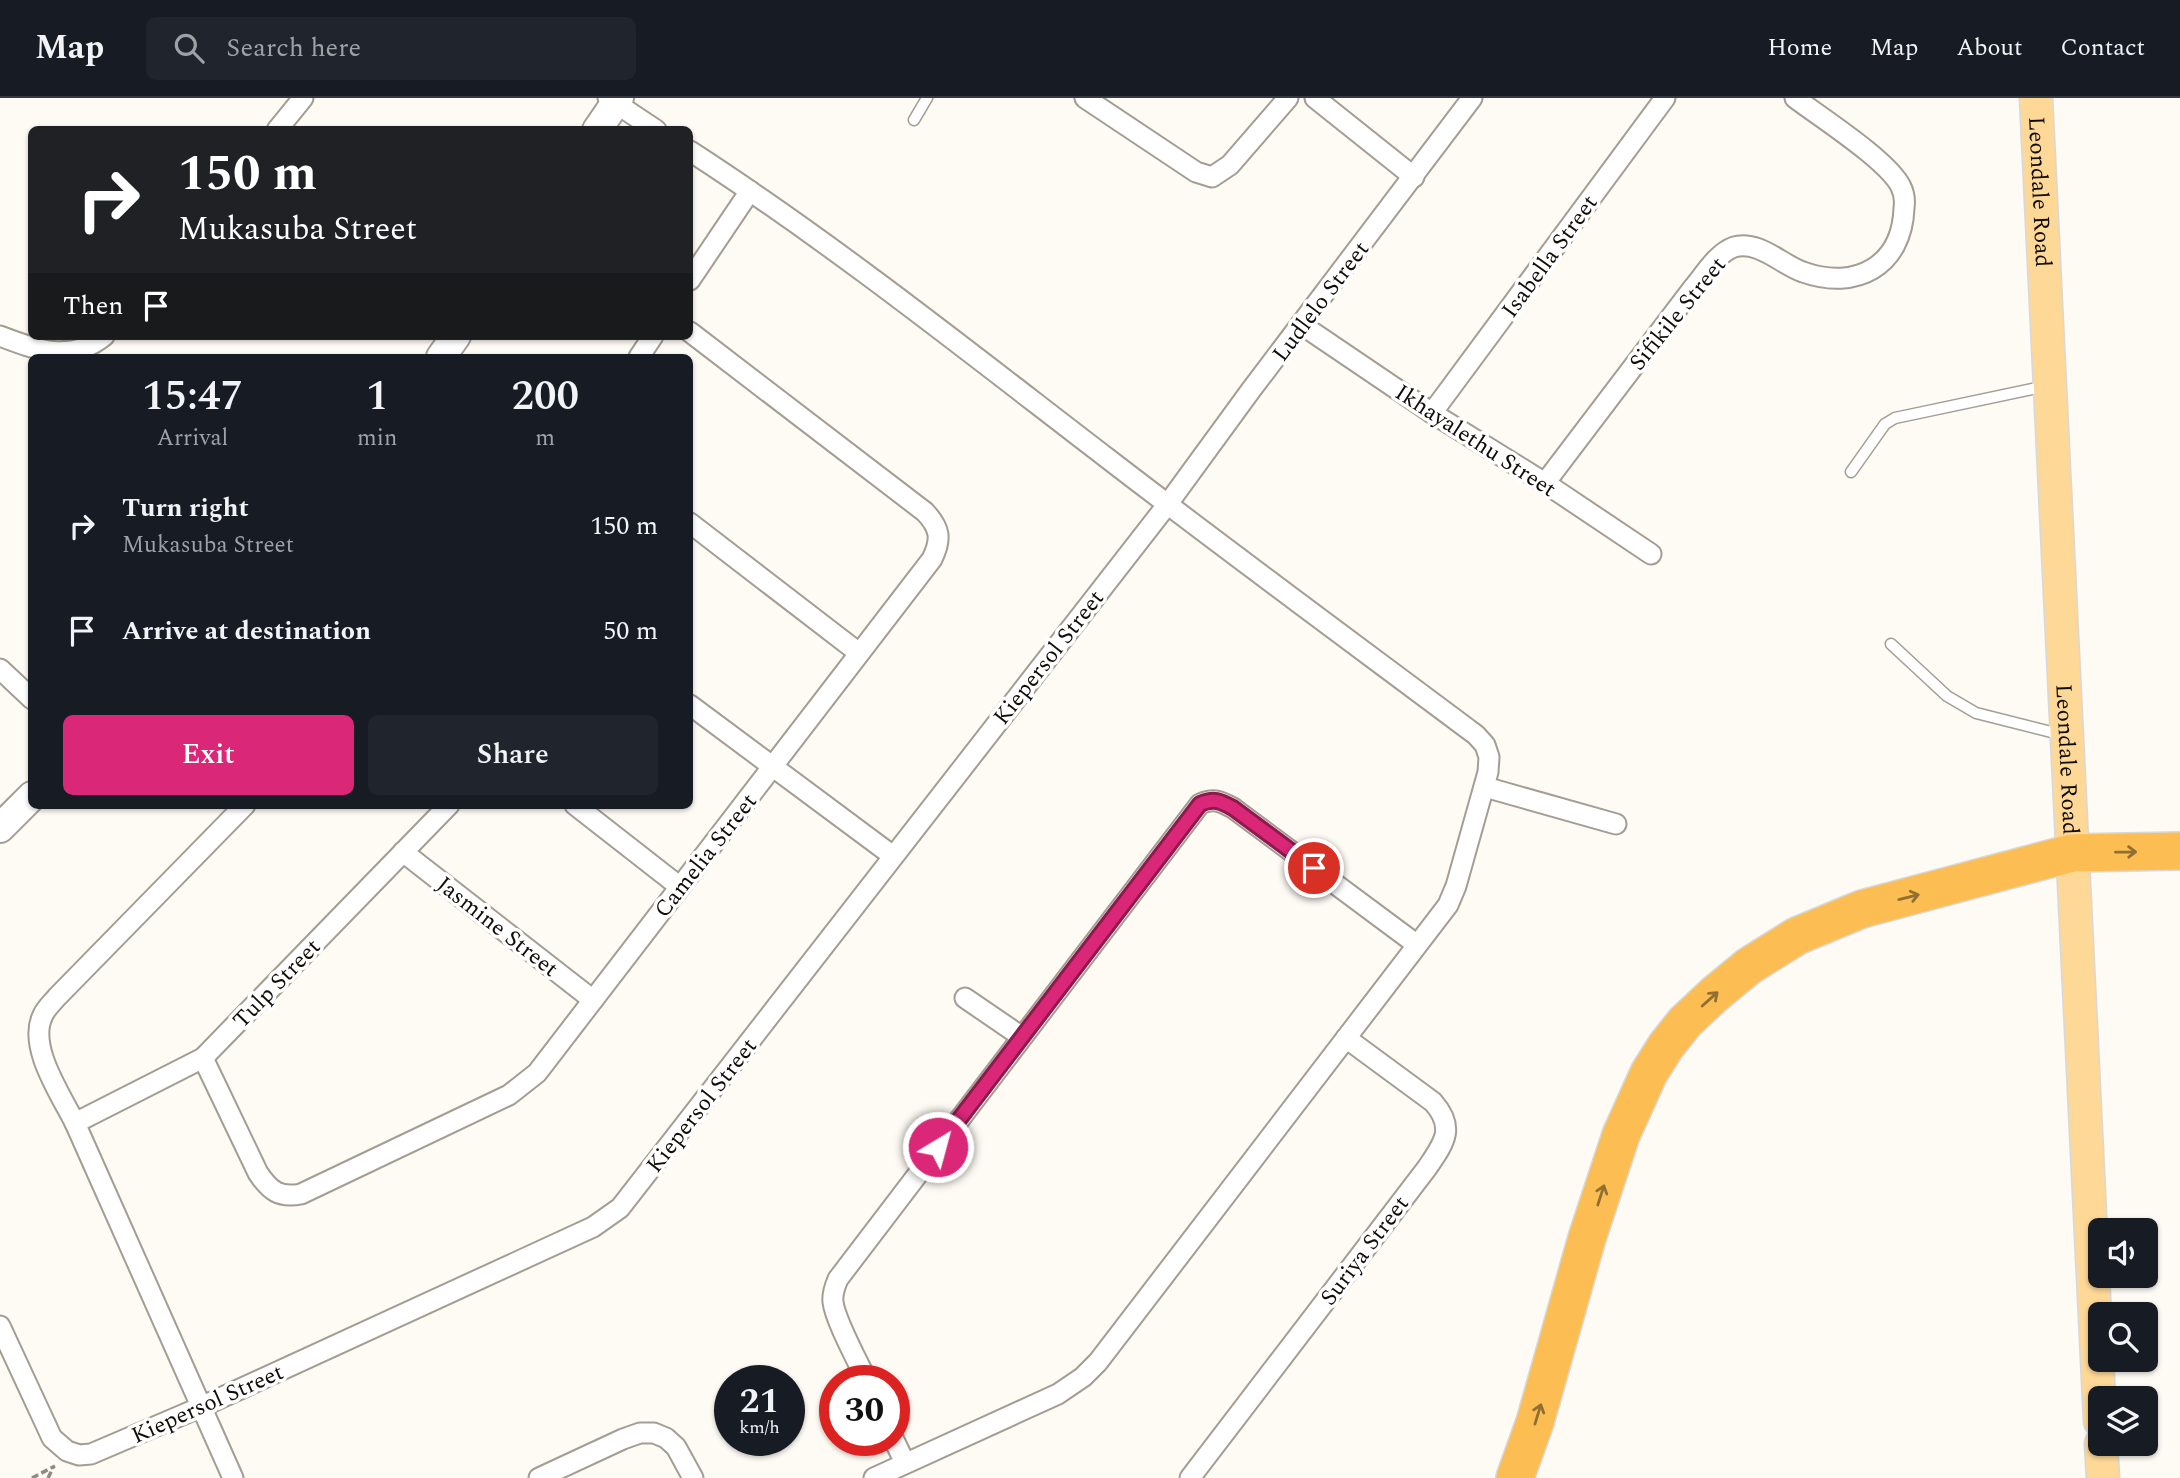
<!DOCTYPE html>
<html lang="en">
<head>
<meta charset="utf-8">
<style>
  :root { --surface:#171b24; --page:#20242c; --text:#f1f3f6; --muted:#9ea1a6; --line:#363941; --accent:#db2777 }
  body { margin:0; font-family:Spectral,serif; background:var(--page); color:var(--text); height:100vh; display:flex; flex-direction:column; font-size:26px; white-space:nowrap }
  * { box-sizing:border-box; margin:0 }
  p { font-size:23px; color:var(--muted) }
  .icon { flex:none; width:38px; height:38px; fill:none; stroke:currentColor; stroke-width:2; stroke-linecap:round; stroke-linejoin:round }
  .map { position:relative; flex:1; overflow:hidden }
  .panel { position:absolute; left:28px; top:256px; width:665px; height:455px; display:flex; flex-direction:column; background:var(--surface); border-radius:10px; box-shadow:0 2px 5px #0004 }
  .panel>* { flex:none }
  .top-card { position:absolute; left:28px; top:28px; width:665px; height:214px; border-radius:10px; box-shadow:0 2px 5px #0004; background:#202124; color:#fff; overflow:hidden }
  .controls { position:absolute; left:2088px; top:1120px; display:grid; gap:14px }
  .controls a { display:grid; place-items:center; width:70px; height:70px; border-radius:10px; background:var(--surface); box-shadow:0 2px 5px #0004; font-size:35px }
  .speed { position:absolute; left:714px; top:1267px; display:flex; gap:14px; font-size:35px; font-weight:700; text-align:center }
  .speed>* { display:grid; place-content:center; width:91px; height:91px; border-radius:50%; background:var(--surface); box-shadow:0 2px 5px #0004; line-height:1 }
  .speed small { font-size:18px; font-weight:400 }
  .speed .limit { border:10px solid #d22; background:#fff; color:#111 }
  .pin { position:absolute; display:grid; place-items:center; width:60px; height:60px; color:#fff; margin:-30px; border:4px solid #fff; border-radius:50%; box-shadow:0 2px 7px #0007 }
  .me { position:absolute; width:77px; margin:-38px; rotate:37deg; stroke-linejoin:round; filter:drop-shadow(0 0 5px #0008) }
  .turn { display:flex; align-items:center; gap:24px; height:147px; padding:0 35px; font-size:32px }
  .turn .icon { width:91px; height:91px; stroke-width:2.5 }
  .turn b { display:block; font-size:49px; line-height:60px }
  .then { display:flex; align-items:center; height:66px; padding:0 35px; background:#0003; gap:14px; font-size:26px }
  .eta { display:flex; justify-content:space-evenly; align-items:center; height:119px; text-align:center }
  .eta b { font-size:42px; font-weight:600; line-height:49px }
  .action { display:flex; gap:14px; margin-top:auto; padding:14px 35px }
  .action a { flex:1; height:80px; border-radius:10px; background:var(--accent); color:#fff; font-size:28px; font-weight:600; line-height:80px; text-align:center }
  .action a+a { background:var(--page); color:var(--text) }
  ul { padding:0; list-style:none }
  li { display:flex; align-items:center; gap:21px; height:105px; padding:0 35px }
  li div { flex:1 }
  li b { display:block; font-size:26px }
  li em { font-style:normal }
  header { display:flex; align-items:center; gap:42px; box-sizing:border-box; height:98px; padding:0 35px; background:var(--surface); border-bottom:2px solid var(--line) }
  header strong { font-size:33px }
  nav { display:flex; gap:38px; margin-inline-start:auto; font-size:24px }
  .search { width:490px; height:63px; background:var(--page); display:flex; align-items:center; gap:18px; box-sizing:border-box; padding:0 24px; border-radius:10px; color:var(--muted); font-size:26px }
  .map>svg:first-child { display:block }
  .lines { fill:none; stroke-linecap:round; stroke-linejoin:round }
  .lane-casing { stroke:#a49d93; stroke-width:13 }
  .street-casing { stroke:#a49d93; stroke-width:23 }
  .secondary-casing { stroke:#a49d93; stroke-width:32 }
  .primary-casing { stroke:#d9d8d8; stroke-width:35 }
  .highway-casing { stroke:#d9d8d8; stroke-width:40 }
  .path { stroke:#8e8b86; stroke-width:3.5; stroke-dasharray:7 3.5; stroke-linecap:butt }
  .lane { stroke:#fff; stroke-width:10 }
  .street { stroke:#fff; stroke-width:19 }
  .secondary { stroke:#fff; stroke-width:28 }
  .primary { stroke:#fdd897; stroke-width:32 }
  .highway { stroke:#fcbe52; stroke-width:37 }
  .oneway { stroke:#916e31 }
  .route-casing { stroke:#8e194d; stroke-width:18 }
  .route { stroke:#db2777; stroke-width:12 }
  .labels { text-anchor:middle; stroke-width:7; stroke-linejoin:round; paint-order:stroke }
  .street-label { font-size:23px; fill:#0f0c09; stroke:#fff }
</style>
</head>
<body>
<header>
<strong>Map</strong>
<div class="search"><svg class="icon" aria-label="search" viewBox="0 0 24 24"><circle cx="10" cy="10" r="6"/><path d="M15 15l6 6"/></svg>Search here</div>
<nav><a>Home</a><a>Map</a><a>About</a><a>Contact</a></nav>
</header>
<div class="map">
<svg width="2180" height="1380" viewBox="0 0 2180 1380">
  <rect width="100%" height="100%" fill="#fefaf4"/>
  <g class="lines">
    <defs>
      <g id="lane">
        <path d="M914,22L927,0"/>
        <path d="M1851,374L1885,326L1895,320L2046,288"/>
        <path d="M1891,546L1947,598L1976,615L2063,637"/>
      </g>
      <g id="street">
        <path d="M608,0L656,32"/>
        <path d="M1085,0L1196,74L1212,79L1230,67L1288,0"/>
        <path d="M1315,0L1414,79"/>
        <path d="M277,32L303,0"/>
        <path d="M690,53C835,147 970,255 1107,360C1229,454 1353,545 1476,637L1485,647L1489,659L1488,674L1456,788L1448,807L1098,1264L1083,1279L1058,1296L874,1380"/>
        <path d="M690,182L750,93"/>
        <path d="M1302,227L1432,315L1545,385L1651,456"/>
        <path d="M0,238C36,252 71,265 104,238"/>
        <path d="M639,259L653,238"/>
        <path d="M1432,315L1665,0"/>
        <path d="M1545,385L1693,190C1704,177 1717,155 1734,149C1759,142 1782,167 1803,174C1856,193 1902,168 1904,110C1905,103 1904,95 1901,89C1889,63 1820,19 1795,0"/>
        <path d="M690,425L859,555"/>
        <path d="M0,571L32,601"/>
        <path d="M690,607L893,758"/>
        <path d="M1485,689L1616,726"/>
        <path d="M575,707L680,789"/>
        <path d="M403,754L593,902"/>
        <path d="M965,900L1022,939"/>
        <path d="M203,960L258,1075C270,1093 279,1100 301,1096L509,997L537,975L932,461C942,441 940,430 925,414L690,234"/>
        <path d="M75,1025L203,960L449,707"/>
        <path d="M0,1228L52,1340L67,1353L79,1357L91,1356L201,1309L593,1129L620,1110L1167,407L1251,292L1472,0"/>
        <path d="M867,1283C858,1264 835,1222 833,1204C832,1196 835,1188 838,1181L1200,706C1214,700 1220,703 1233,710L1416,846"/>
        <path d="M894,1342L905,1365"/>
        <path d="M233,1380L75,1025C61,997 27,948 43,917C46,910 52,905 57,899L245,707"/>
        <path d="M539,1380L623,1341L640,1335H654L666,1340L676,1349L693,1380"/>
        <path d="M1190,1380L1427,1070C1444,1045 1456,1030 1433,1004L1346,940"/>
      </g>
      <g id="secondary">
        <path d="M597,32L619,0"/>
        <path d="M441,259L456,238"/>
        <path d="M0,730L32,698"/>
      </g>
      <g id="primary">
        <path id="s1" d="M2036,0L2100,1323"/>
        <path d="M2101,1346L2103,1380"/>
      </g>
      <path id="highway" d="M1515,1380L1535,1324L1587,1140L1621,1037L1649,975L1666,948L1685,924L1715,896L1749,868L1797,838L1862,811L2072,755L2180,753"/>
    </defs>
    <use href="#lane" class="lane-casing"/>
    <use href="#street" class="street-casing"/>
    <use href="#secondary" class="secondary-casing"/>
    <use href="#primary" class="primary-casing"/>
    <use href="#highway" class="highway-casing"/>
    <g class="path">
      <path d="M32,1380L55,1368"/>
      <path d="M48,1380L53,1370"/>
    </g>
    <use href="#lane" class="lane"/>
    <use href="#street" class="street"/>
    <use href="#secondary" class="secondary"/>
    <use href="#primary" class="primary"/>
    <use href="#highway" class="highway"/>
  </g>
  <defs><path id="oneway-shaft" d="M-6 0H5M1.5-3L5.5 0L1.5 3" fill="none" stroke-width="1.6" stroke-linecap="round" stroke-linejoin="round" transform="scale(1.75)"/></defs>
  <g class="oneway">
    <use href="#oneway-shaft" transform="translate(2126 754) rotate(-1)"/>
    <use href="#oneway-shaft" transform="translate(1909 799) rotate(-14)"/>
    <use href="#oneway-shaft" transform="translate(1710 901) rotate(-42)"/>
    <use href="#oneway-shaft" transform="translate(1601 1097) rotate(-72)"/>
    <use href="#oneway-shaft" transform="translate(1538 1316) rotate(-73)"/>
  </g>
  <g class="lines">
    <defs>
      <path id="route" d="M938,1049L1200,706C1214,700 1220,703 1233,710L1314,770"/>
    </defs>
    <use href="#route" class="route-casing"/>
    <use href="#route" class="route"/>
  </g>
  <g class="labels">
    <g class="street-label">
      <text dy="8" stroke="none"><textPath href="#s1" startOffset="94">Leondale Road</textPath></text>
      <text transform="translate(1549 158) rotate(-54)" y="8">Isabella Street</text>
      <text transform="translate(1320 203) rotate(-53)" y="8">Ludlelo Street</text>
      <text transform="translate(1677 215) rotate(-51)" y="8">Sifikile Street</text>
      <text transform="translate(1476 342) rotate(33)" y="8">Ikhayalethu Street</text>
      <text transform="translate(1048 559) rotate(-52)" y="8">Kiepersol Street</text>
      <text dy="8" stroke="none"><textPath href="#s1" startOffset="662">Leondale Road</textPath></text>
      <text transform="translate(705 757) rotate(-52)" y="8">Camelia Street</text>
      <text transform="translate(498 828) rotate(38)" y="8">Jasmine Street</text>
      <text transform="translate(276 885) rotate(-46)" y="8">Tulp Street</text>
      <text transform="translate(701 1007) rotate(-52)" y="8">Kiepersol Street</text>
      <text transform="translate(1364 1152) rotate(-53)" y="8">Suriya Street</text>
      <text transform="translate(207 1305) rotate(-24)" y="8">Kiepersol Street</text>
    </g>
  </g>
</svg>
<div class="controls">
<a><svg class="icon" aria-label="sound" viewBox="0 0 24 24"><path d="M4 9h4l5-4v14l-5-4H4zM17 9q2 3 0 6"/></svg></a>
<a><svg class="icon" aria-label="search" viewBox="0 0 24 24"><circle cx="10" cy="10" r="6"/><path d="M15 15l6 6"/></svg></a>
<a><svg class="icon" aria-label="layers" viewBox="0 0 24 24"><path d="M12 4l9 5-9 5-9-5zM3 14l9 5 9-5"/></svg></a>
</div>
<div class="speed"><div>21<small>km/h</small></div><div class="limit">30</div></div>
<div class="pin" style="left:1314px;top:770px;background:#d93025"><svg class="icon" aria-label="arrive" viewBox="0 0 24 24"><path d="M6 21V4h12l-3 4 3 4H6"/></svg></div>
<svg class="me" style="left:938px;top:1049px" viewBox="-20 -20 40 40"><circle r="17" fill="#db2777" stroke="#fff" stroke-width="3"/><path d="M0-11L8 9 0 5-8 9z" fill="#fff"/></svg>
<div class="top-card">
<div class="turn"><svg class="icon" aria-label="right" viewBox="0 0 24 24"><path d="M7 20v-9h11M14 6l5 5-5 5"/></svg><div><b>150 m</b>Mukasuba Street</div></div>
<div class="then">Then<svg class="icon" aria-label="arrive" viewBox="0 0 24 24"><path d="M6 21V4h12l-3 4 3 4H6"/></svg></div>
</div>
<section class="panel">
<div class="eta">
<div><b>15:47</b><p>Arrival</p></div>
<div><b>1</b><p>min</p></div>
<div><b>200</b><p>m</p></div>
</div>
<ul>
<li><svg class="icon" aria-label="right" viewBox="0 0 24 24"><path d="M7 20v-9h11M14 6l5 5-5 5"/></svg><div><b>Turn right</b><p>Mukasuba Street</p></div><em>150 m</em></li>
<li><svg class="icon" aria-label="arrive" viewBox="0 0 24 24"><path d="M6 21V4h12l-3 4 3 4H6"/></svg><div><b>Arrive at destination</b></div><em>50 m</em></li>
</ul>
<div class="action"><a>Exit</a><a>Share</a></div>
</section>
</div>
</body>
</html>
